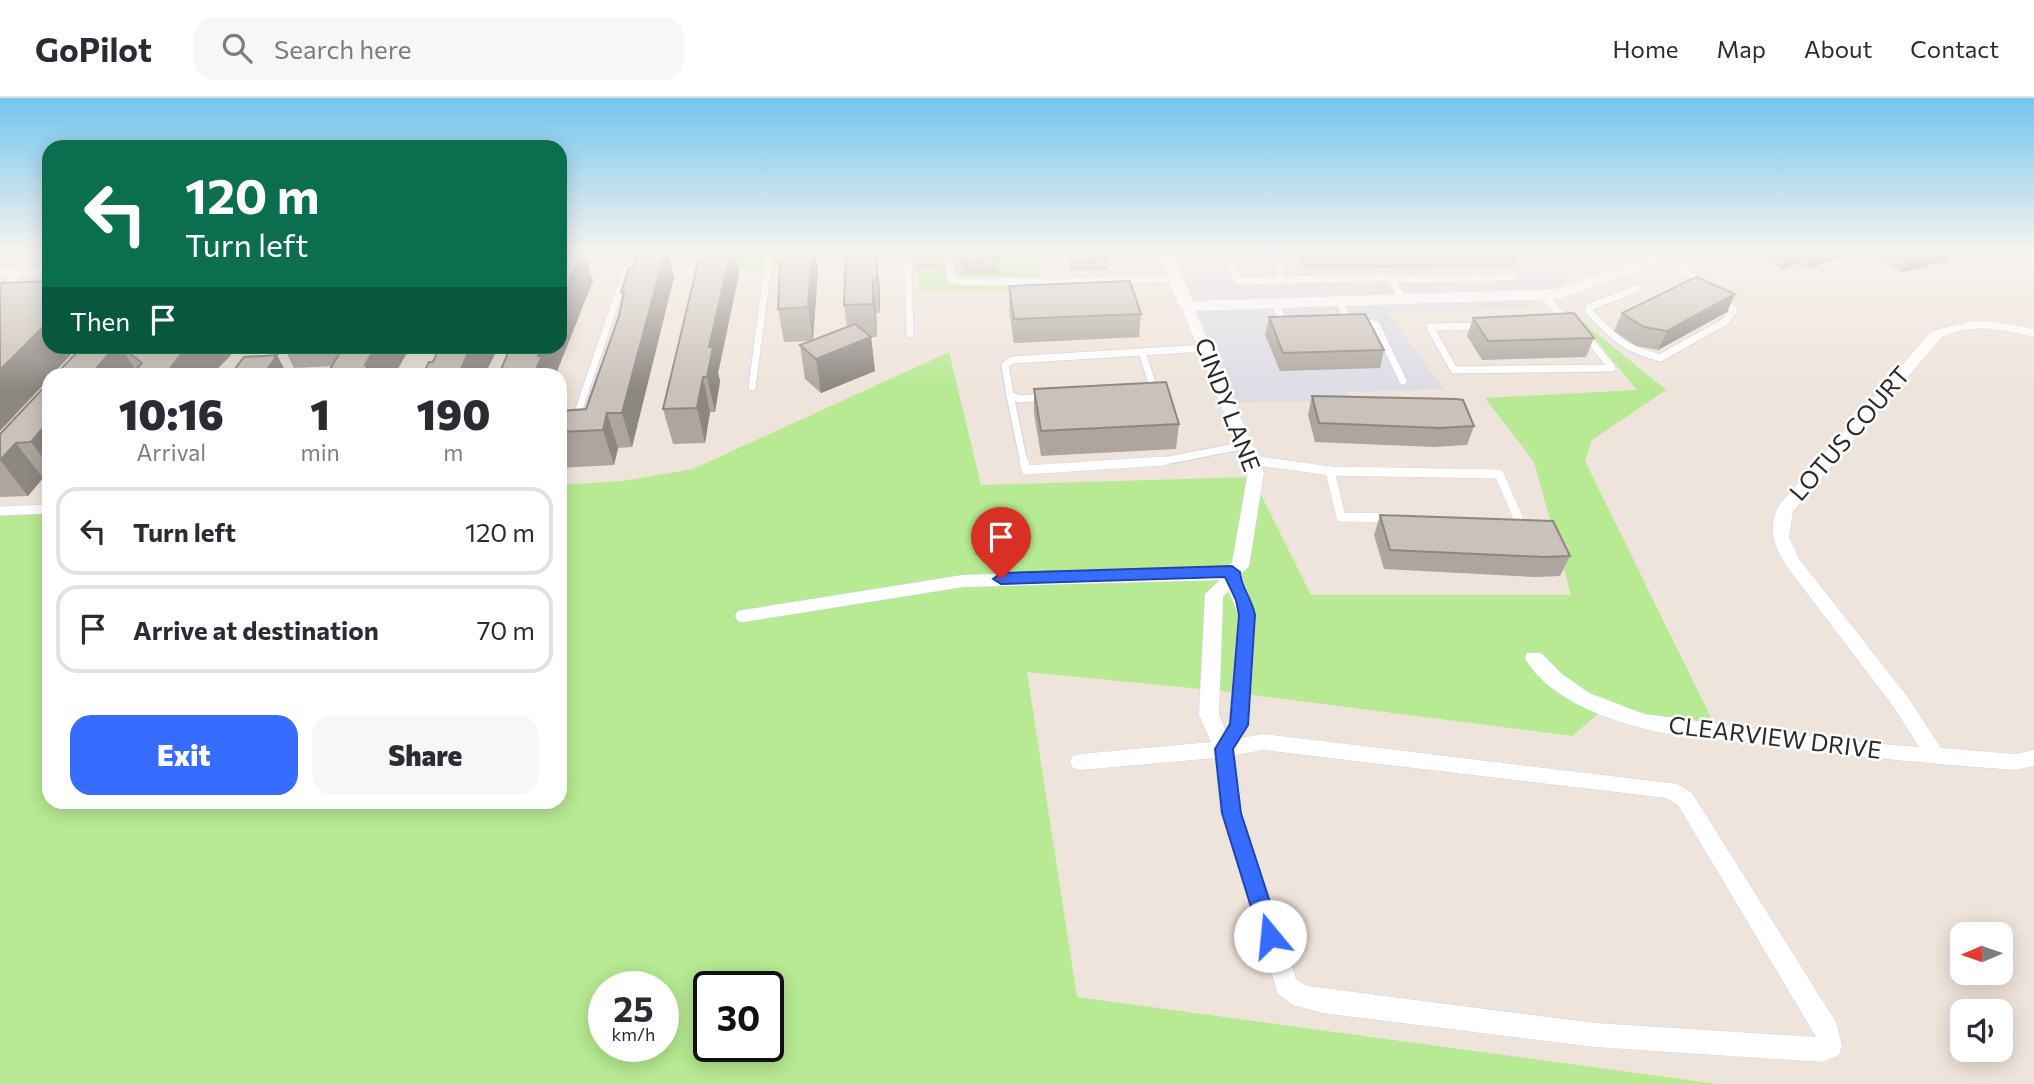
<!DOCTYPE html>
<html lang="en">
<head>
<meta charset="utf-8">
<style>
  :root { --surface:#fff; --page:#f7f7f7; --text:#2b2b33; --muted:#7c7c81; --line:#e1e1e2; --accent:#366cff }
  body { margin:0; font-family:Commissioner,sans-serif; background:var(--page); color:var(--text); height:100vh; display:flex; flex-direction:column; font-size:26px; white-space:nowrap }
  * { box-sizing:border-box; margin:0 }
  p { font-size:23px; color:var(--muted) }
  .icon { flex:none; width:38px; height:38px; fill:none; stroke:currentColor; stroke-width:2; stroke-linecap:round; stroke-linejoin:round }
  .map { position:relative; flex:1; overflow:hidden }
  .sheet { position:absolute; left:42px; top:270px; width:525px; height:441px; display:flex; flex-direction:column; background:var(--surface); border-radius:21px; box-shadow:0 4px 18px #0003 }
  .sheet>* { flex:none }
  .top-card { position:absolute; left:42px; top:42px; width:525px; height:214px; border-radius:21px; box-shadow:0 4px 18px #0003; background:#0b6e4f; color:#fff; overflow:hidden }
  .needle { width:46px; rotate:268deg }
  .fabs { position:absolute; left:1950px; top:824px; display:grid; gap:14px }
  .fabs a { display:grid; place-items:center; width:63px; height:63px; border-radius:14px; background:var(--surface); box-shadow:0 4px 18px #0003; font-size:35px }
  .speed { position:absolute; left:588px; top:873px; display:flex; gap:14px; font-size:35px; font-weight:700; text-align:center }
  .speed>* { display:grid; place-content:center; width:91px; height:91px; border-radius:50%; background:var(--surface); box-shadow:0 4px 18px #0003; line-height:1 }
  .speed small { font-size:18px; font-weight:400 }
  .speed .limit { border:4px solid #111; border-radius:10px; background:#fff; color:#111 }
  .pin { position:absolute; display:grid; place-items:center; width:60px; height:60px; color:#fff; margin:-72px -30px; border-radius:50% 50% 50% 0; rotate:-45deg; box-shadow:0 0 7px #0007 }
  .pin .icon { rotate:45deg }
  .me { position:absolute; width:77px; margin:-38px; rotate:343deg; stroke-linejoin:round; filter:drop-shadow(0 0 5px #0008) }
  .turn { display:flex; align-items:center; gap:24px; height:147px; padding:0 28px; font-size:32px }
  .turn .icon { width:91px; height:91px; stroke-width:2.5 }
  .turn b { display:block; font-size:49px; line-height:60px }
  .then { display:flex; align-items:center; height:66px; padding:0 28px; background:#0003; gap:14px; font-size:26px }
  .eta { display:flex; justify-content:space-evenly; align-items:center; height:119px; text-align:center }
  .eta b { font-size:42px; font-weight:800; line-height:49px }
  .action { display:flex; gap:14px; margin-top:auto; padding:14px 28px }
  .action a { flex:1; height:80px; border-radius:21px; background:var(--accent); color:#fff; font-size:28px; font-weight:800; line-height:80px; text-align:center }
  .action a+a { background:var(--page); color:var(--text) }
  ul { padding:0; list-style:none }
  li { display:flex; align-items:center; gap:21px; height:88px; margin:0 14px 10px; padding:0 14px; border:4px solid var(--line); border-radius:21px }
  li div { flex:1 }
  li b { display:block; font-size:26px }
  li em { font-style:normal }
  header { display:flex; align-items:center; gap:42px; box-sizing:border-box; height:98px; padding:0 35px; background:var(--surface); border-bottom:2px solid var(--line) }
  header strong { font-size:33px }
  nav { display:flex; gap:38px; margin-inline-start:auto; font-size:24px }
  .search { width:490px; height:63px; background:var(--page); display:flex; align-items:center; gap:18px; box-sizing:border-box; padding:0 24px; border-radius:21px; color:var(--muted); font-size:26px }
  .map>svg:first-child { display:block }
  .industrial { fill:#dedce5 }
  .green { fill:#b7ea92; fill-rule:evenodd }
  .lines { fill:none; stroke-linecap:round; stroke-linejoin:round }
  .service-far1-casing { stroke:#d0d5e5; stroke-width:9 }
  .service-casing { stroke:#d0d5e5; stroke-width:10 }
  .minor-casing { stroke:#d0d5e5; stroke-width:1 }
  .tertiary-casing { stroke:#d0d5e5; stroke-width:1 }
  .service-far1 { stroke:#fff; stroke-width:7 }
  .service { stroke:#fff; stroke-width:9 }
  .minor { fill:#fff; fill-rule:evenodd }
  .tertiary { fill:#fff; fill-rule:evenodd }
  .wall { fill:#ada6a0 }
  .shaded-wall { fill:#8d8782 }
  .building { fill:#c9c1ba; stroke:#8d8782; stroke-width:2 }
  .route { fill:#366cff; stroke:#2346a6; stroke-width:2 }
  .labels { text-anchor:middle; stroke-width:5; stroke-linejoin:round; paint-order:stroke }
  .street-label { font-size:24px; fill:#2a2a2a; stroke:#fff }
</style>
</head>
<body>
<header>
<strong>GoPilot</strong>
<div class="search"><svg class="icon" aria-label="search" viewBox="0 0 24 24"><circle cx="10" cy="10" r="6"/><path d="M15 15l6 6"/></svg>Search here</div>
<nav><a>Home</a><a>Map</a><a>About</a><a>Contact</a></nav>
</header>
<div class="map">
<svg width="2034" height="986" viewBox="0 0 2034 986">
  <rect width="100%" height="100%" fill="#eee4db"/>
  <path class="industrial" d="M1175,153H1535L1565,183L1524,210L1387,214L1444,291L1344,294L1357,303L1234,304Z"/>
  <g class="green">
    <path d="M714,153H1033L1045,193H920L915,158L711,174Z"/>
    <path d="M1577,219L1666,292L1592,342L1585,363L1721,640L1599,615L1572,638L1222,593L1027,574L1077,899L1718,986H0V417L49,414V704H560V387L623,383L693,371L949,254L981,387L1252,379L1311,497H1571L1534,364L1485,300L1637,292ZM604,889H663V948H604ZM709,889H768V948H709Z"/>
  </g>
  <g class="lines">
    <defs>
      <g id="service-far1">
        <path d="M892,153L908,167L910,236"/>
        <path d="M947,153L951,181L957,183L1062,184L1175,180"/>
        <path d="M1271,153L1284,182"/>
        <path d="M1598,153L1631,172"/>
        <path d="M1667,158L1703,187"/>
        <path d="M1166,160L1230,159L1236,181L1241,183L1386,179L1391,181L1403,201"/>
        <path d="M1391,181L1512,179"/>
        <path d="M1637,191L1589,209L1588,212C1617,242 1619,248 1660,260L1726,223L1734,212L1723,203"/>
        <path d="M0,193L20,175"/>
        <path d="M1543,197L1568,224"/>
        <path d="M1338,202L1350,225"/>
        <path d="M1274,204L1285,228"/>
        <path d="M1359,226H1376L1403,283"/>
        <path d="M1480,228L1430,229L1454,272L1612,270L1585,236"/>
        <path d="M1142,254L1152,285L1146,291"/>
        <path d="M248,276L268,248"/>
        <path d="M752,289L770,153"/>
        <path d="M1010,297L1024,365"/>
        <path d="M1045,299L1019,301L1010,297L1005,267L1012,262L1205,250"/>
        <path d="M576,320L633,153"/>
        <path d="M1253,362L1272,365"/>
        <path d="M1137,365L1164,363L1246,347"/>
      </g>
      <g id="service">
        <path d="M1024,363L1026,372L1164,363"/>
        <path d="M1260,363L1330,373L1499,376L1520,424H1513"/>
        <path d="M1330,373L1341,419L1391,420"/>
        <path d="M0,413L49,411"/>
      </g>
      <g id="minor">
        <path d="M49,169V177L0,179V171Z"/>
        <path d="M1187,204L1193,208L1264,374L1249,468L1241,476L1256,517L1249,627L1241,640L1263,636L1677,686L1692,695L1836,924L1842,948L1839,957L1823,964L1595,949L1322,915L1293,907L1278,896L1221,715L1215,660L1080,672L1073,670L1070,664L1073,658L1080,656L1211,644L1199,617L1205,496L1220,482L963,489L744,524L738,523L735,518L738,513L744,512L963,477L1227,469L1232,465L1248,374L1181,208ZM1229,493L1238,517L1229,626L1225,632L1219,617L1223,498ZM1263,652L1666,700L1678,707L1816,939L1595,925L1307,888L1296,881L1243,715L1235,657Z"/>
        <path d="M1972,223L1998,224L2034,231V239C2003,231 1972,225 1942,239L1793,413L1789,439L1799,461L1907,598L1941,650L2015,656L2034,652V668L2015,672C1923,665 1832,657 1741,644C1708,640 1672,639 1641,630C1600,619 1546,598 1525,560L1527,555H1541L1562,576L1589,595L1644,616L1857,644L1919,649L1893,608L1787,469C1774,449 1767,430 1779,407L1932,233Z"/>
      </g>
      <g id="tertiary">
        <path d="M1155,153H1171L1193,203L1557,191L1666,153H1688L1685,156L1559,201L1187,213L1179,208Z"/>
        <path d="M2006,153H2026L2034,156V167Z"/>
      </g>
    </defs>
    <use href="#service-far1" class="service-far1-casing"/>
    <use href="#service" class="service-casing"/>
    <use href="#minor" class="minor-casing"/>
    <use href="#tertiary" class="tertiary-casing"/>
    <use href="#service-far1" class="service-far1"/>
    <use href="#service" class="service"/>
    <use href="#minor" class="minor"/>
    <use href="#tertiary" class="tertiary"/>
  </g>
  <g class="wall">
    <path d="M785,153H815L818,172L813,242L847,229L844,207L846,153H875L880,191V215H876L877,239H871L875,273L821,295L805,281L800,247L811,243L784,244L778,211Z"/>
    <path d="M913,153H942L943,170L914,171Z"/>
    <path d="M953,153H998L999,175L962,176V170H956Z"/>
    <path d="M1066,153H1107L1109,160L1108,172L1071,173Z"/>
    <path d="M1295,153H1521L1516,168L1304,171Z"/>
    <path d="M1761,153H1856L1809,171L1797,166L1782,171L1758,160Z"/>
    <path d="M1859,153H1954L1948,163L1902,174Z"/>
    <path d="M739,176L718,275L720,283L715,314H710L705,345L673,346L663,311Z"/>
    <path d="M674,179L632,349L618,350L614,367L560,370V313L586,311L619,218L623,201L621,194Z"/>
    <path d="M1009,188L1141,216L1139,239L1014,245L1009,212Z"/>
    <path d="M1735,196L1727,214L1658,252L1636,248L1614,233L1622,215Z"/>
    <path d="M1269,219L1384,252L1380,270L1280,273L1265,237Z"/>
    <path d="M1473,220L1594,240L1586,259L1482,262L1467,238Z"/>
    <path d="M83,248H238L229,259L212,276H56Z"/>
    <path d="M283,248H411L332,268L294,270Z"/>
    <path d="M49,284V380H43L28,398L0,399V336Z"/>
    <path d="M1034,291L1179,326L1176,351L1041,358L1034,315Z"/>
    <path d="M1312,298L1474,328L1467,347L1434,349L1315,344L1308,317Z"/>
    <path d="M1380,417L1570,458L1560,478L1535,479L1384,471L1374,437Z"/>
  </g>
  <g class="shaded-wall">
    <path d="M582,153H584L593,183L556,276H534L538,258L542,248H560V206Z"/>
    <path d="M665,153H668L674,179L632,349L622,315Z"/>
    <path d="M731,153H735L739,176L718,275L720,283L715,314L707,279L709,249Z"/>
    <path d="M812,153H815L818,172L813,242L808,209Z"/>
    <path d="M1793,153H1803L1797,166L1782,171L1791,154Z"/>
    <path d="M1818,153H1856L1809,171Z"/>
    <path d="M1929,153H1954L1948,163L1902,174L1912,157Z"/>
    <path d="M877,159L880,191V215L877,182Z"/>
    <path d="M873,182L876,215L877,239L873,206Z"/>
    <path d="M1735,196L1727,214L1658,252L1667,233Z"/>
    <path d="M49,223V248H79L53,276H49V281L0,333V272Z"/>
    <path d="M871,239L875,273L821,295L816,261Z"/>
    <path d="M116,248H120L138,276H91Z"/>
    <path d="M187,248H238L229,259L212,276H166Z"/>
    <path d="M376,248H411L395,276H362L365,267Z"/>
    <path d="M470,248H499L485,276H459Z"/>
    <path d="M277,257L287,276H264Z"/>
    <path d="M703,279L710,314L705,345L697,310Z"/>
    <path d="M607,315L618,350L614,367L603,332Z"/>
    <path d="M49,323V368L31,344Z"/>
    <path d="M16,345L43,380L28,398L0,362Z"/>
  </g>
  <g class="building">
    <path d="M563,153H582L560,206V159Z"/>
    <path d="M638,153H665L622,315H607L603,332L560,334V313L586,311L619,218L624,194H621L629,170H633Z"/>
    <path d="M712,153H731L709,249H713L707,279H703L697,310L663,311L700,156L711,155Z"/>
    <path d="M785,153H812L808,209L778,211L780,163H784Z"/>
    <path d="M846,153H874V159H877V182H873V206L844,207Z"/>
    <path d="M913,153H942L943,156L913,157Z"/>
    <path d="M954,153H998L999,160L962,162L961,156H955Z"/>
    <path d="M1069,153H1107L1109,160L1071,162Z"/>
    <path d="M1904,153H1929L1912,157Z"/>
    <path d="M1696,179L1735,196L1667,233L1644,229L1622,215Z"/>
    <path d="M49,183V223L0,272V185Z"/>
    <path d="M1130,183L1141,216L1014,221L1009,188Z"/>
    <path d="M1574,215L1594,240L1488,243L1473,220Z"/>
    <path d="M1365,216L1384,252L1283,255L1269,219Z"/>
    <path d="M855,226L871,239L816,261L800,247Z"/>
    <path d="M83,248H116L91,276H56Z"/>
    <path d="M121,248H187L166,276H132L142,265Z"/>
    <path d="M344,248H376L365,267H368L362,276H327Z"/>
    <path d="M440,248H471L459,276H423L429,264H433Z"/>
    <path d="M511,248H542L538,258H542L534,276H499Z"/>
    <path d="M277,257L264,276H231L244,259Z"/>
    <path d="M49,284V323L31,344L16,345L0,362V336Z"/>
    <path d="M1166,284L1179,326L1041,333L1034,291Z"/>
    <path d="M1312,298L1456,301L1463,302L1474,328L1440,330L1319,325Z"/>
    <path d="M1380,417L1553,423L1570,458L1544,459L1390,452Z"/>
  </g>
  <linearGradient id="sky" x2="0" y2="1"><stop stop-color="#73c5ef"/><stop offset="0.53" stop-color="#f7f3ef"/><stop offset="1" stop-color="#f7f3ef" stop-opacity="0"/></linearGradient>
  <rect width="2034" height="291" fill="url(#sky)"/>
  <path class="route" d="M1232,468L1240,474C1241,489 1252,501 1255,517L1248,627L1233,651L1241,715L1281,838L1278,845L1270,848L1263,845L1260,838L1222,715L1215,651L1230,626L1239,517L1236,502L1225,479L1001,486L993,481L1001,475Z"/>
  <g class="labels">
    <g class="street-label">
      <text transform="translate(1227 307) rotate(69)" y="8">CINDY LANE</text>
      <text transform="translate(1850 336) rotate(-49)" y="8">LOTUS COURT</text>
      <text transform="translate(1775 640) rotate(7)" y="8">CLEARVIEW DRIVE</text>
    </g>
  </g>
</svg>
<div class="fabs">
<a><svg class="needle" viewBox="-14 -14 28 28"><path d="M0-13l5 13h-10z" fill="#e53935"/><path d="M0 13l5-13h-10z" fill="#7c7c81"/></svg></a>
<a><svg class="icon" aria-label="sound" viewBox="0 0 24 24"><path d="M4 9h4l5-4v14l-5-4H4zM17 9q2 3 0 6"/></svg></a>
</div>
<div class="speed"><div>25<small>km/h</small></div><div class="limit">30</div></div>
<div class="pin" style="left:1001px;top:481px;background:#d93025"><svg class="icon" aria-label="arrive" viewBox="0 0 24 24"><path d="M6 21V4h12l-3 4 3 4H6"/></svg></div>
<svg class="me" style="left:1270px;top:838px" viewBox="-20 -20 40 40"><circle r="19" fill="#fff"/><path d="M0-13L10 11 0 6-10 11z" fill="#366cff"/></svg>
<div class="top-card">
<div class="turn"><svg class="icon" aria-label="left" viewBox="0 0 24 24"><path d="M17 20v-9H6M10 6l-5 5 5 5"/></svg><div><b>120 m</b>Turn left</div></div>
<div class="then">Then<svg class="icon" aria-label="arrive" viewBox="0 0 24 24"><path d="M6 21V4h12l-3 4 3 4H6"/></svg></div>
</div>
<section class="sheet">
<div class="eta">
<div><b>10:16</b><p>Arrival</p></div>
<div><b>1</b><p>min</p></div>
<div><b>190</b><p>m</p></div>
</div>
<ul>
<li><svg class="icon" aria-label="left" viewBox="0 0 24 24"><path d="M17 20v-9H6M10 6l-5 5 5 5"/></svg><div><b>Turn left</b></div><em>120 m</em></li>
<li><svg class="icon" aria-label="arrive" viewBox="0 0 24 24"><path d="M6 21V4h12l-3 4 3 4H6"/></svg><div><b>Arrive at destination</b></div><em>70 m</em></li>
</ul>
<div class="action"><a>Exit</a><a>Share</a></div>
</section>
</div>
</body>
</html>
